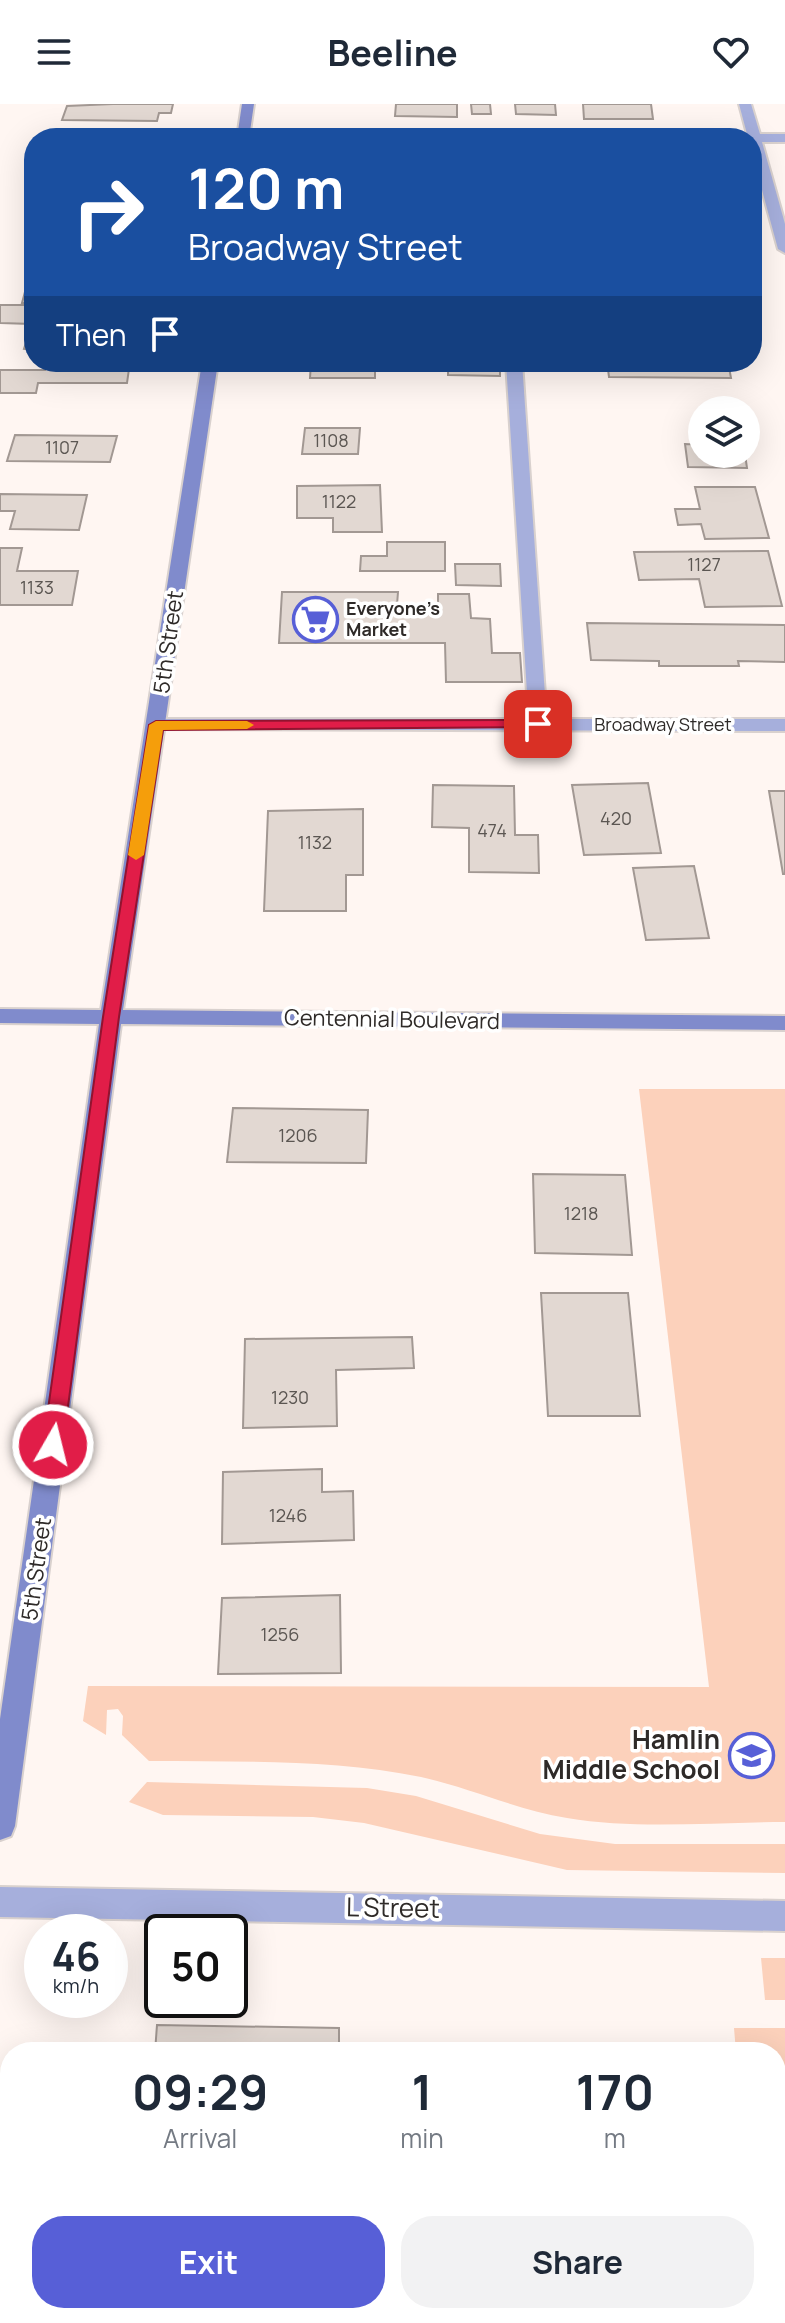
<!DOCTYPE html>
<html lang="en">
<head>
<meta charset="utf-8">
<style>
  :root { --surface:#fff; --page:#f2f2f3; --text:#1f2937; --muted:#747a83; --accent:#575fd7 }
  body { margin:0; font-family:Manrope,sans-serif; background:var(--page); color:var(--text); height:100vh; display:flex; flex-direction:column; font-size:30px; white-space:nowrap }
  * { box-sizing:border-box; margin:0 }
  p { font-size:26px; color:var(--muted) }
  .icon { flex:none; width:44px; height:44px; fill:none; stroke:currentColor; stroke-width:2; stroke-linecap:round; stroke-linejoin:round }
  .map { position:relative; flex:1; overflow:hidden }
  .sheet { position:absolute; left:0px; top:1938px; width:786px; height:282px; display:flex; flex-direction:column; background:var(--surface); border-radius:32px 32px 0 0; box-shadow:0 8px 32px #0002 }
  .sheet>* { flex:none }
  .top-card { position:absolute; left:24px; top:24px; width:738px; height:244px; border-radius:32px; box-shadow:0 8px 32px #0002; background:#1a4fa0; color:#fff; overflow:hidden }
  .tools { position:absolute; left:688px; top:292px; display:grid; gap:16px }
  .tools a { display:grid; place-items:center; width:72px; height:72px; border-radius:50%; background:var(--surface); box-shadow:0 8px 32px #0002; font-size:40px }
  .speed { position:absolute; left:24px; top:1810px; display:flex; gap:16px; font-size:40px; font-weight:700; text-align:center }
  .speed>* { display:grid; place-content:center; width:104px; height:104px; border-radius:50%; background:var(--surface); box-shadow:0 8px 32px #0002; line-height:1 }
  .speed small { font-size:20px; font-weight:400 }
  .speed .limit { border:4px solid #111; border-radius:12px; background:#fff; color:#111 }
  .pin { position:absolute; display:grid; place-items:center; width:68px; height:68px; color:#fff; margin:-34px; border-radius:16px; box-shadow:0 4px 12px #0006 }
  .me { position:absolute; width:88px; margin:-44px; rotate:8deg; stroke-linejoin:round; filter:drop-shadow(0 0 6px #0008) }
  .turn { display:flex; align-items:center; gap:28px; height:168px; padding:0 32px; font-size:36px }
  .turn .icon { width:104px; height:104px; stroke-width:2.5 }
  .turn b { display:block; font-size:56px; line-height:68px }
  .then { display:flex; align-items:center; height:76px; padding:0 32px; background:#0003; gap:16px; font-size:30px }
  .eta { display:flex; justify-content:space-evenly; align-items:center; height:136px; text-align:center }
  .eta b { font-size:48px; font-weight:700; line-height:56px }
  .button { display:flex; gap:16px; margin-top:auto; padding:16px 32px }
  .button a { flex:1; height:92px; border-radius:32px; background:var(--accent); color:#fff; font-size:32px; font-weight:700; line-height:92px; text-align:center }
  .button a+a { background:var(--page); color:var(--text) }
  header { display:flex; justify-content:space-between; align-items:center; height:104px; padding:0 32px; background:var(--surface); font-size:36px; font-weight:700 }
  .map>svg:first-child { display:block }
  .green { fill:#fcd1bb }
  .building { fill:#e2d8d2; stroke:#a29893; stroke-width:2 }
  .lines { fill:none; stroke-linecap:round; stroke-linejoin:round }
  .lane-casing { stroke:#d9d1ce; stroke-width:4 }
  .street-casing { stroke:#d9d1ce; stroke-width:4 }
  .secondary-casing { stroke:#d9d1ce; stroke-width:4 }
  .lane { fill:#a6afdc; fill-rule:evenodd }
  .street { fill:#a6afdc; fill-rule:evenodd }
  .secondary { fill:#808bcc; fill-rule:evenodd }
  .route { fill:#e11d48; stroke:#92132f; stroke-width:2 }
  .slow { fill:#f59e0b }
  .labels { text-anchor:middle; stroke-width:7; stroke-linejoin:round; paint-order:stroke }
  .number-label { font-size:18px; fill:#5b5652 }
  .far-poi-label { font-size:18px; font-weight:bold; fill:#2e2a28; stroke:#fff; text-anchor:start }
  .far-street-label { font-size:18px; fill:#2e2a28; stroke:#fff }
  .street-label { font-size:22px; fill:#2e2a28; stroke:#fff }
  .near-poi-label { font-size:26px; font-weight:bold; fill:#2e2a28; stroke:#fff; text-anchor:end }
  .near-street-label { font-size:26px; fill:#2e2a28; stroke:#fff }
</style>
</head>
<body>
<header><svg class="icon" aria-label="menu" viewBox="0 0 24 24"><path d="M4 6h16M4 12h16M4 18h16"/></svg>Beeline<svg class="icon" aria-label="heart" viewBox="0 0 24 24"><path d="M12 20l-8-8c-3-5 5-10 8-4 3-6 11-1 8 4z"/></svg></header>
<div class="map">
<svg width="785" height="2219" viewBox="0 0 785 2219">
  <rect width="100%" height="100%" fill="#fff6f2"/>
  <g class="green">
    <path d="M639,985H785V1718C714,1718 637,1726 567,1714C517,1706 471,1684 421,1673C332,1655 240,1658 149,1657L122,1631L123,1612L118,1605L107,1606L106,1631L83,1617L88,1582L709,1583Z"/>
    <path d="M147,1678L367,1684L416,1692L540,1730L615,1740H785V1769L567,1766L364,1719L313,1713L163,1711L129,1698Z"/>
    <path d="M761,1854H785V1896H765Z"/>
    <path d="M734,1924H785V2219H762L761,2210H776V1948H736Z"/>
  </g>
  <g class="building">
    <path d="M113,0H173L171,9H159L157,17L62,16L67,2Z"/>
    <path d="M396,0H457V13L395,12Z"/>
    <path d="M471,0H490L491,10H472Z"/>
    <path d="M515,0H555L556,11L516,10Z"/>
    <path d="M583,0H651L653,15H584Z"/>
    <path d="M98,27H165L164,34H96Z"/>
    <path d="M26,184H34V199H22Z"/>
    <path d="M0,201H34V246L24,245L32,220L0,219Z"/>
    <path d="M46,258H130L127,279H38L36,289H0V266H45Z"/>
    <path d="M311,258H375V274H310Z"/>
    <path d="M448,258H500V272L448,271Z"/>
    <path d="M607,258H728L731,274L609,273Z"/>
    <path d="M305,324H360L358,350H302Z"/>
    <path d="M15,331L117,332L110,358L7,357Z"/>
    <path d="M685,340L702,341V350H745L747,364L688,363Z"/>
    <path d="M380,381L382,428H333V414H297V382Z"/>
    <path d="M695,383H755L769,434L705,435L701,420L678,421L675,405H700Z"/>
    <path d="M0,390L87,391L79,426L10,425L15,407H0Z"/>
    <path d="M387,438H445V467H360L361,452H387Z"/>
    <path d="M0,444H22L17,467H78L72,501H0Z"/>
    <path d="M768,447L782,502L705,503L699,475L639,476L634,448Z"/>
    <path d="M455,460H500L501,482L456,481Z"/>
    <path d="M282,488H398L397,501H438V490H469L471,514L490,515L492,549H520L522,578H446L445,539H279Z"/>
    <path d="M587,519L785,521V558L738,557L739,562H659V557L591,556Z"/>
    <path d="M648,679L661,749L584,751L572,681Z"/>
    <path d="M433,681L514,682L515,731H538L539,769L469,768V724L432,723Z"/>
    <path d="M769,687H785V770H783Z"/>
    <path d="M363,705V771H346V807H264L268,707Z"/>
    <path d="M694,762L709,834L646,836L633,764Z"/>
    <path d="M233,1004L368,1006L366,1059L227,1058Z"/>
    <path d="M533,1070L625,1071L632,1151L535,1149Z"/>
    <path d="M541,1189H628L640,1312H548Z"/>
    <path d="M412,1233L414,1264L336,1266L337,1322L243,1324L245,1235Z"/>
    <path d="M322,1365V1388L353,1387L354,1436L222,1440L223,1368Z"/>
    <path d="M340,1491L341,1569L218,1570L222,1494Z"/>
    <path d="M157,1921L339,1924V1948H155Z"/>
    <path d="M347,2210H446V2219H168L169,2214Z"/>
  </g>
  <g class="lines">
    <defs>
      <path id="lane" d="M506,258H522L547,620L538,626L529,620Z"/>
      <g id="street">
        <path d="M739,0H751L760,30H785V38H762L785,120V149L778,145L752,49V34L237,33L243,29L747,30Z"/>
        <path d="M156,615H785V627L149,625L147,621Z"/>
        <path d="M0,1783L785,1797V1827L0,1813Z"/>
      </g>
      <g id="secondary">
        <path d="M242,0H254L249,34H237Z"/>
        <path d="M202,258H218L123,906L785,912V926L121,920L15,1722L11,1732L0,1736V1615L99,920L0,919V905L101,906Z"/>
      </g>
    </defs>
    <use href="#lane" class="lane-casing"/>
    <use href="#street" class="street-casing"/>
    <use href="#secondary" class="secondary-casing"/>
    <use href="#lane" class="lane"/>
    <use href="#street" class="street"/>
    <use href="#secondary" class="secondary"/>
  </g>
  <path class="route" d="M538,616L545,620L543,623L163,626L119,913L63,1341L53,1349L46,1347L43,1341L103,913L149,621L156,617Z"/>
  <path class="slow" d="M156,617H247L254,621L247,625L163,626L144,751L136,756L128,751L149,621Z"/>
  <defs>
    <symbol id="supermarket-ring" viewBox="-11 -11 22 22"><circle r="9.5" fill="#fff" stroke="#575fd7" stroke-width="1.5"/><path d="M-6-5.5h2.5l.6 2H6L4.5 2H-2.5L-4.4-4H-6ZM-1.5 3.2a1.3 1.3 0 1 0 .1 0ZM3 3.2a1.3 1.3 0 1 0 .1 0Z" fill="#575fd7"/></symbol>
    <symbol id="school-ring" viewBox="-11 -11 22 22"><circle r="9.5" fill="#fff" stroke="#575fd7" stroke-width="1.5"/><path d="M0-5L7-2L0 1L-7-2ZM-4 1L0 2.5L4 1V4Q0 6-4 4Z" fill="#575fd7"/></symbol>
  </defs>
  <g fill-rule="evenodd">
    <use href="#supermarket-ring" x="290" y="490" width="51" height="51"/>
    <use href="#school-ring" x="726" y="1626" width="51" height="51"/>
  </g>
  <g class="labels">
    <g class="number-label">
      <text x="331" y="343">1108</text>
      <text x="62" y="350">1107</text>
      <text x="339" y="404">1122</text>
      <text x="704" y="467">1127</text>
      <text x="37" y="490">1133</text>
      <text x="616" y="721">420</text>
      <text x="492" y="733">474</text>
      <text x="315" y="745">1132</text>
      <text x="298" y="1038">1206</text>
      <text x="581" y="1116">1218</text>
      <text x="290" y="1300">1230</text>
      <text x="288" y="1418">1246</text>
      <text x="280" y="1537">1256</text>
    </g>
    <g class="far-poi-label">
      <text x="346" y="511">Everyone’s<tspan x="346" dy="21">Market</tspan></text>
    </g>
    <g class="far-street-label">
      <text x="663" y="627">Broadway Street</text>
    </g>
    <g class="street-label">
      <text transform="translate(168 538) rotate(-82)" y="8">5th Street</text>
      <text transform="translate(392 915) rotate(1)" y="8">Centennial Boulevard</text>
      <text transform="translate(36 1465) rotate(-82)" y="8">5th Street</text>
    </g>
    <g class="near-poi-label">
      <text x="720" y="1645">Hamlin<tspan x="720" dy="30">Middle School</tspan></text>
    </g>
    <g class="near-street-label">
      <text transform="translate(393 1804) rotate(1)" y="9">L Street</text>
    </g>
  </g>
</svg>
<div class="tools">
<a><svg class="icon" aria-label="layers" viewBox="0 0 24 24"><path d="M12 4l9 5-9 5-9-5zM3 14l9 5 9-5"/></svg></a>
</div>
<div class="speed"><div>46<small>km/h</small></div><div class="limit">50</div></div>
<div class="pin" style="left:538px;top:620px;background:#d93025"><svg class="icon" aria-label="arrive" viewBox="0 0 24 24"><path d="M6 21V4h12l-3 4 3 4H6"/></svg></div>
<svg class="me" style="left:53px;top:1341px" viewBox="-20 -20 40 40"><circle r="17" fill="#e11d48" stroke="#fff" stroke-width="3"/><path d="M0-11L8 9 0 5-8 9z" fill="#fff"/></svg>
<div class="top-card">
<div class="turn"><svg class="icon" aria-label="right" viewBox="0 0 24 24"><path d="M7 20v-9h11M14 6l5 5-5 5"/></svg><div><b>120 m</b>Broadway Street</div></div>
<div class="then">Then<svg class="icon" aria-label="arrive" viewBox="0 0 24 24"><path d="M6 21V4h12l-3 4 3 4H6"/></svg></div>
</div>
<section class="sheet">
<div class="eta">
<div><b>09:29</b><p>Arrival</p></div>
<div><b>1</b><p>min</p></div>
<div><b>170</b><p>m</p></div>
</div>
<div class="button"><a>Exit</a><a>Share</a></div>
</section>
</div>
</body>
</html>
